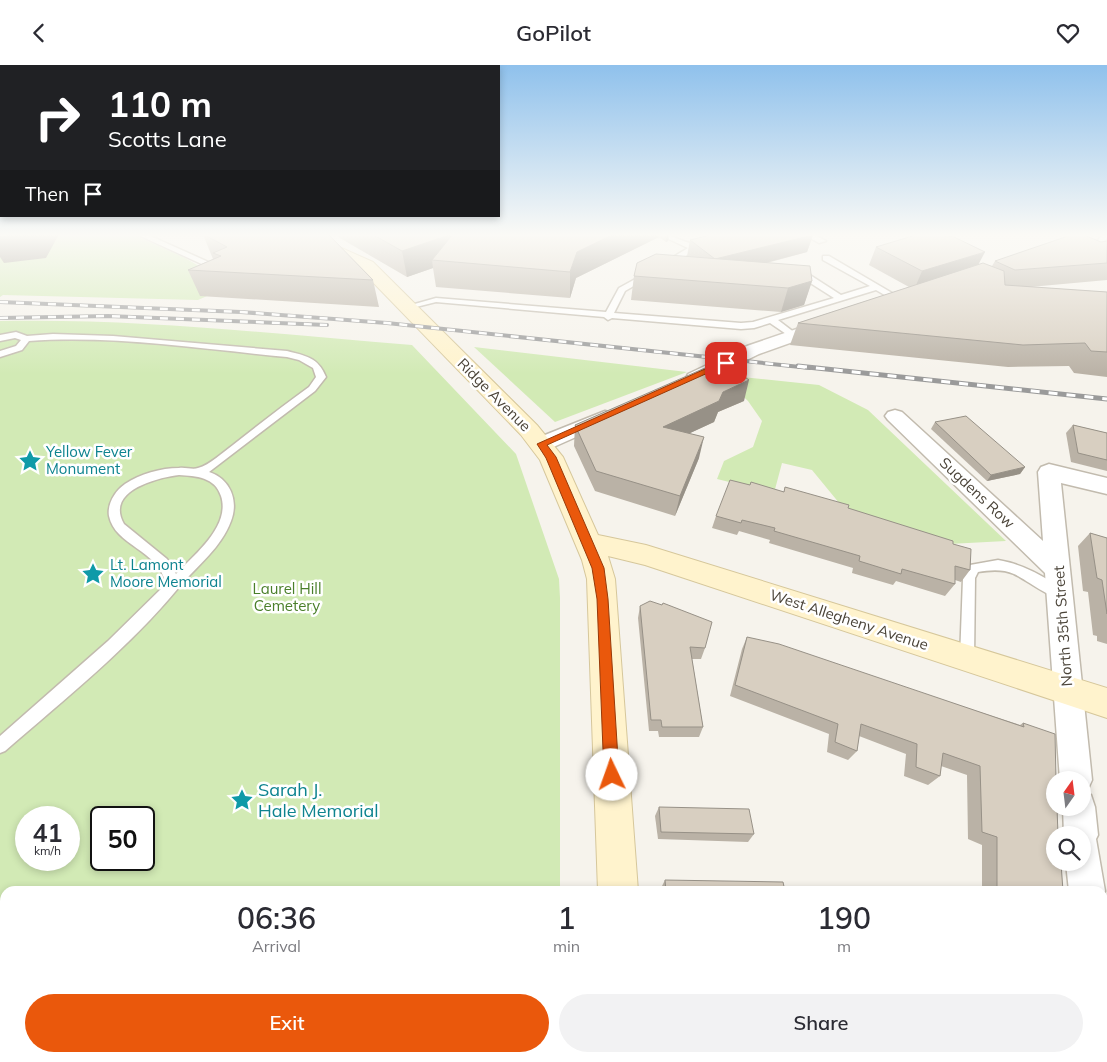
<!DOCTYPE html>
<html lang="en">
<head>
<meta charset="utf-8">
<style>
  :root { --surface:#fff; --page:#f2f2f3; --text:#2b2b33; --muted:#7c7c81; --accent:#ea580c }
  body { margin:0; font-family:Mulish,sans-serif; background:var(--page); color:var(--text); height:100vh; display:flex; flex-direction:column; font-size:19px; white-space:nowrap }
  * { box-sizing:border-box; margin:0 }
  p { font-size:16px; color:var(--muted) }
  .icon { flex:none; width:28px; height:28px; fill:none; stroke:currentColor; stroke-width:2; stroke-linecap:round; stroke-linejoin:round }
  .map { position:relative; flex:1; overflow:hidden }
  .panel { position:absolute; left:0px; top:821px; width:1108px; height:176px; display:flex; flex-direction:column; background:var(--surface); border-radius:15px 15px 0 0; box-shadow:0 2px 8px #0003 }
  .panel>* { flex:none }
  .banner { position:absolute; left:0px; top:0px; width:500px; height:152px; box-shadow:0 2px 8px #0003; background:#202124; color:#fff; overflow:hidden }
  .needle { width:32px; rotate:14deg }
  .controls { position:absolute; left:1046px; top:706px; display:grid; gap:10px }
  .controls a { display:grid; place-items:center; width:45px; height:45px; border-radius:50%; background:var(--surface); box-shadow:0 2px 8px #0003; font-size:25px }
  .speed { position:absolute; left:15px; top:741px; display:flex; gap:10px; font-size:25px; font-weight:700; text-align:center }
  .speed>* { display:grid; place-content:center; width:65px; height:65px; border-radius:50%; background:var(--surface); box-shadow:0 2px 8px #0003; line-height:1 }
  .speed small { font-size:12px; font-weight:400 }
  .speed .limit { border:2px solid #111; border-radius:8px; background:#fff; color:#111 }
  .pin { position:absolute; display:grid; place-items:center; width:42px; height:42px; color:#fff; margin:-21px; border-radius:10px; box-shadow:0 2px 8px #0006 }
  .me { position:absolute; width:55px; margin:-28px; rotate:357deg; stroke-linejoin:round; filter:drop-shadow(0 0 4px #0008) }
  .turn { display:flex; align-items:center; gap:18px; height:105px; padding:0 25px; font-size:22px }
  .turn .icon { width:65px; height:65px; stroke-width:2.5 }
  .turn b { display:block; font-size:35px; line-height:42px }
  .then { display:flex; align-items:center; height:48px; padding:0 25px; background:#0003; gap:10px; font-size:19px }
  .eta { display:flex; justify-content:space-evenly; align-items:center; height:85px; text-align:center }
  .eta b { font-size:30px; font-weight:600; line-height:35px }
  .action { display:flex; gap:10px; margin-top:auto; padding:10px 25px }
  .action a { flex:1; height:58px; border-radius:30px; background:var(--accent); color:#fff; font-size:20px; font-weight:600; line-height:58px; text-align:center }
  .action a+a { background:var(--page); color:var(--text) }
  header { display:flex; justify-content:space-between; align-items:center; height:65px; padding:0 25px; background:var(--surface); font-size:22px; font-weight:600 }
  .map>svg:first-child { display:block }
  .green { fill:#d2eab5; fill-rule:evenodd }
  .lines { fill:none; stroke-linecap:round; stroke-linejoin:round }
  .lane-casing { stroke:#c2bbae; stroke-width:3 }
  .street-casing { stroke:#c2bbae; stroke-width:3 }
  .secondary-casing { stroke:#d6c79b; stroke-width:2 }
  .lane { fill:#fff; fill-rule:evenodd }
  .street { fill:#fff; fill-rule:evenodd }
  .secondary { fill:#fff3cd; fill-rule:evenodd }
  .rail-far1-casing { stroke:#9a9a9a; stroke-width:4 }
  .rail-casing { stroke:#9a9a9a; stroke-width:5 }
  .rail-far1 { stroke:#fff; stroke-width:2.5; stroke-dasharray:8; stroke-linecap:butt }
  .rail { stroke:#fff; stroke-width:3; stroke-dasharray:9; stroke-linecap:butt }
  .wall { fill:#bab2a6 }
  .shaded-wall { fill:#979187 }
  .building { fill:#d8cfc1; stroke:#979187 }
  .route { fill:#ea580c; stroke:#983908 }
  .labels { text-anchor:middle; stroke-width:5; stroke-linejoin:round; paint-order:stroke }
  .street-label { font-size:15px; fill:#4b4439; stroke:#fff }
  .culture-label { font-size:15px; fill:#0d838f; stroke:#fff; text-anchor:start }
  .park-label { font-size:15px; fill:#4a7f2a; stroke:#fff }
  .near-culture-label { font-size:18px; fill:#0d838f; stroke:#fff; text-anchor:start }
</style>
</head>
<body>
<header><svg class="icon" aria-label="back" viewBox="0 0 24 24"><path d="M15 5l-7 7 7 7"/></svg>GoPilot<svg class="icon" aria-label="heart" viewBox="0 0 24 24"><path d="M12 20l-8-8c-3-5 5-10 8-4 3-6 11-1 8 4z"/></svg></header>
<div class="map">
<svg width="1107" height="997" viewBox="0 0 1107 997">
  <rect width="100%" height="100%" fill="#f6f3ec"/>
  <g class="green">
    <path d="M0,169H132L185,193L232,220L198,235L3,230L0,232Z"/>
    <path d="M0,256C138,253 275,269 412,280L516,389L559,514L560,533V826H5V992H559V997H0ZM26,752H69V795H26ZM101,752H144V795H101Z"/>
    <path d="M474,282L687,307L555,357Z"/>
    <path d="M732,311L819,320L868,345L1006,476L949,479L849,450L812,405L782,398L774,428L717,414L724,396L753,382L762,356L748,336L729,318Z"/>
  </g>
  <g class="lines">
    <defs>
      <g id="lane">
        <path d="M136,169H146L224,204L217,206Z"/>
        <path d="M658,169C675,169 688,182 704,179L708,181L696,185L668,201H665V197L688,183Z"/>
        <path d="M803,169H813L826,176L819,178Z"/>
        <path d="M1102,169H1107V173L1096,192H1090L1089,190Z"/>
        <path d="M823,191H829L904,235L897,237L876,225L778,255L795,268V272L792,273L770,258L754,263L741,264L612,253L608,255L604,252L436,237L408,244L404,242L436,233L606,247L619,223L648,207L652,209L651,211L625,226L614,248L741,258L753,257L834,233L804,214V210H810L841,230L870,221L823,195Z"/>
        <path d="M16,267L27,271L53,269L113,271L287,286C306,291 318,292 326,312L315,326L209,407C230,414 239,435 231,456C221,483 198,500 180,521C130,582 65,634 5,686L0,688V671L108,576L166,519C158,484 115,481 109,451C107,439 115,426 125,419C140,409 161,403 179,403C185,402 193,405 198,403C210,400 223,387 233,380C258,360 283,341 309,322L316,312L313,303L299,295L287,292C202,284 113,270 29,276L22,285L0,292V286L16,281L21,275L15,273L0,276V270ZM179,410C196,411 215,412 221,431C231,461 194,490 176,509L167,494L124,459C105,426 156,413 179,410Z"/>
        <path d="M998,495C1023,499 1043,511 1064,525L1066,529L1064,533C1053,536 1026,514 1014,509C1003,504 990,505 978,507L975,513L974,594L972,598L967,600L962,598L960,594L963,513L970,500Z"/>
        <path d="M0,919L5,921V951L0,953Z"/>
      </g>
      <g id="street">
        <path d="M826,254L832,255L835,259L832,263L759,289L702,317H688L686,313L688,309L747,281Z"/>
        <path d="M895,345L902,347L1043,476L1038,407L1041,402L1049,399L1107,413V429L1061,418L1092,715L1087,726L1084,728L1091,730L1095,742L1098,770L1096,774L1105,826L1102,832V826H1069L1066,798H1082V770H1064L1063,742H1082V715H1060L1045,508L888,355L885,351L888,347Z"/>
        <path d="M605,346L612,348L615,352L612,356L549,384L542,386L535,384L531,379L535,374Z"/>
        <path d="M1102,967L1107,969V997H1082V992H1102Z"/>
      </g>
      <g id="secondary">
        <path d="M289,169H310L373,197L537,360L563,392L598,470L646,480L1107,623V653L645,500L608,491L615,514L638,826H598L587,514L582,495L540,395L521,370L361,205Z"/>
        <path d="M603,992H649L650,997H604Z"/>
      </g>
    </defs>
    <use href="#lane" class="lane-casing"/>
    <use href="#street" class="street-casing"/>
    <use href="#secondary" class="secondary-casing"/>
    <use href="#lane" class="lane"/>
    <use href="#street" class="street"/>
    <use href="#secondary" class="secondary"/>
    <defs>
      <g id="rail-far1">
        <path d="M0,237L241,247L387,258L810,303"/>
        <path d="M0,253L108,251L327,260"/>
      </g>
      <path id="rail" d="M798,301L1107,334"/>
    </defs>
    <use href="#rail-far1" class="rail-far1-casing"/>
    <use href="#rail" class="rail-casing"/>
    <use href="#rail-far1" class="rail-far1"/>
    <use href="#rail" class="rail"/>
  </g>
  <g class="wall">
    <path d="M197,169H328L373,215L379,242L200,231L188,205L213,194L204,172Z"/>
    <path d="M333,169H669L668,176L666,177L659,172L576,213L570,233L436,222L433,203L407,212Z"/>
    <path d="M813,170L807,187L767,198L812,216L804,240L781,247L631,235L634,211L687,191L690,175Z"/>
    <path d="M1107,176V215L1030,222L1107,227V312L1074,308L1069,301L1008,302L790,280L798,258L909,222L869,200L876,182L992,201L995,196Z"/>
    <path d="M744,336L718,347L714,357L690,368L699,393L675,451L595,426L574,381L575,360Z"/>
    <path d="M935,357L1025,402L1020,409L987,416L931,364Z"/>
    <path d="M1073,360L1107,368V406L1071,397L1066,368Z"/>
    <path d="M750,420L784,427L785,422L953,479L970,505L961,517L955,515V519L945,531L896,516L893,520L852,508L853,503L769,478L770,475L739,466L737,470L712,463L716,451Z"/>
    <path d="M1090,468L1107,473V579L1097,576V571L1093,570L1088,527L1083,526L1078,481Z"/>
    <path d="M640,541L705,583L701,594H692L703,662L699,672H659L658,666H649L638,553Z"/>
    <path d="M747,572L1020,660L1023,658L1058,770L1063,826H982V780L968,774L967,710L941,701L940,711L928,720L904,711L906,689L859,671L857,686L848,695L827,687L829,669L730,631L742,584Z"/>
    <path d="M659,742L754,769L748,777L658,774L655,751Z"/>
    <path d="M665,815L785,826H661V823Z"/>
    <path d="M675,992H787L788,997H677V995H675Z"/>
    <path d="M865,992H924V997H864Z"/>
    <rect x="954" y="992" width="124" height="5"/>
  </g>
  <g class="shaded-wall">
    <path d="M12,169H63L58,171L46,193L4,198L0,192V171Z"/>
    <path d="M453,169L432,195L433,203L407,212L402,186Z"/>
    <path d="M614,169H660L659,172L576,213L570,233V207L577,187Z"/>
    <path d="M667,169H669L668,176L666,177Z"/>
    <path d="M813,170L807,187L712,212L715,194Z"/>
    <path d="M985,187L976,204L914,225L922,206Z"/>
    <path d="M812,216L804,240L781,247L788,223Z"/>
    <path d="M749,315L744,336L718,347L714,357L660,382L663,362L723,327Z"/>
    <path d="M704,372L699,393L675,451L680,431Z"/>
    <path d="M1025,402L1020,409L987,416L991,410Z"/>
  </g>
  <g class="building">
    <path d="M328,169L373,215L188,205L221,191L213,188L227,182L203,169Z"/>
    <path d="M372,169H452L402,186Z"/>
    <path d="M453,169H614L577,187L570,207L432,195Z"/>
    <path d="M714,169H813V170L715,194L690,175Z"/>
    <path d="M919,169H941L947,172L952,171L985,187L922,206L876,182Z"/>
    <path d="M1074,169H1082L1101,177L1107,176V198L1015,205L995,196Z"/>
    <path d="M656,189L810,201L812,216L788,223L634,211L637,198Z"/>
    <path d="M983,198L1004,206L1005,220L1107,227V287L1091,286L1085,278L1023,280L798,258Z"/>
    <path d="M721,296L749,315L723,327L719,336L663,362L704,372L680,431L596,406L575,360Z"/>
    <path d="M966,351L1025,402L991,410L935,357Z"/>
    <path d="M1073,360L1107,368V395L1078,388Z"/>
    <path d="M730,415L750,420L751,417L784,427L785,422L849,440L848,443L953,476V479L971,484L970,505L955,501V519L902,504L901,509L859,496L860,491L774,466L775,463L742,455L741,458L716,451Z"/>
    <path d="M1090,468L1107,473V549L1102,515L1097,513Z"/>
    <path d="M650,536L662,540L663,538L712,557L705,583L690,582L703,662H662L661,655H651L640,541Z"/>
    <path d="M747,572L779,579L1024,662L1023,658L1055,669L1056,715H1055V742H1057L1058,770H1055V798H1061L1063,826H997V772L982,767L980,701L943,688L940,711L916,702L917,679L861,659L857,686L835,677L838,659L735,620Z"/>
    <path d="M659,742L749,744L754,769L661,767Z"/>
    <path d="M665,815L783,817L785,826H666Z"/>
    <path d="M681,992H787L788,997H684V995H681Z"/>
    <rect x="878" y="992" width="46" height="5"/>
    <rect x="971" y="992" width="107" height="5"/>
  </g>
  <linearGradient id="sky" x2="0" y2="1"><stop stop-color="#8fc1ec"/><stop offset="0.55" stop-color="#fbfaf6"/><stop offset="1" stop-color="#fbfaf6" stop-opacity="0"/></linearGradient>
  <rect width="1107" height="309" fill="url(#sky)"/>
  <path class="route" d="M723,296L730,298L547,380L556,392L604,503L608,534L619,710L617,715L612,717L606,715L604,710L597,534L592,503L546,393L537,379Z"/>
  <defs>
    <symbol id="sight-bare" viewBox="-9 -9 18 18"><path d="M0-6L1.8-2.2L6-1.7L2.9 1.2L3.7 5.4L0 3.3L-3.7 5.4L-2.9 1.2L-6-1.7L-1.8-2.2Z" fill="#0f9aa8" stroke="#fff" stroke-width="2.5" paint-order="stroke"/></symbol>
  </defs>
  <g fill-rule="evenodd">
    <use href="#sight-bare" x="14" y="380" width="32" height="32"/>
    <use href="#sight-bare" x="77" y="493" width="32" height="32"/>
    <use href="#sight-bare" x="226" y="719" width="32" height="32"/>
  </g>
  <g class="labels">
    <g class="street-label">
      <text transform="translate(494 330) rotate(45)" y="5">Ridge Avenue</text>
      <text transform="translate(977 428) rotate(43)" y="5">Sugdens Row</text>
      <text transform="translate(849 555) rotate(18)" y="5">West Allegheny Avenue</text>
      <text transform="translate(1063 561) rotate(-94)" y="5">North 35th Street</text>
    </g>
    <g class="culture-label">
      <text x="46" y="392">Yellow Fever<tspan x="46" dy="17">Monument</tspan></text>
      <text x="110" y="505">Lt. Lamont<tspan x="110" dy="17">Moore Memorial</tspan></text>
    </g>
    <g class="park-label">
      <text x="287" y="529">Laurel Hill<tspan x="287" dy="17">Cemetery</tspan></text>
    </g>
    <g class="near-culture-label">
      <text x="258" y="731">Sarah J.<tspan x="258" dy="21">Hale Memorial</tspan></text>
    </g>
  </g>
</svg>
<div class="controls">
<a><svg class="needle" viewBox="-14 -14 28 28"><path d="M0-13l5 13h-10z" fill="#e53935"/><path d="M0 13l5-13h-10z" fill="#7c7c81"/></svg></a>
<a><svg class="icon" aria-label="search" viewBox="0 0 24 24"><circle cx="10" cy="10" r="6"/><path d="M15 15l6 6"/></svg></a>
</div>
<div class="speed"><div>41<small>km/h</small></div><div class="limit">50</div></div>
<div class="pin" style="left:726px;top:298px;background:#d93025"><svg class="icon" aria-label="arrive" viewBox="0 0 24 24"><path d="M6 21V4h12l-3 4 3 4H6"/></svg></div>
<svg class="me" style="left:612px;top:710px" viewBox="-20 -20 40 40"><circle r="19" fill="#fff"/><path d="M0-13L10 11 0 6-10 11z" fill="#ea580c"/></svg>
<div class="banner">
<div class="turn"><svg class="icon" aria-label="right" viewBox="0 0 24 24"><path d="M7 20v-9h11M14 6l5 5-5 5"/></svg><div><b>110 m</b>Scotts Lane</div></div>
<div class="then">Then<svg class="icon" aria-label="arrive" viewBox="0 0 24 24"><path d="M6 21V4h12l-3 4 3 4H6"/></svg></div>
</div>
<section class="panel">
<div class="eta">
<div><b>06:36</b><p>Arrival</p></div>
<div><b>1</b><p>min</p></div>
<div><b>190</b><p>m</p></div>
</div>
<div class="action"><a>Exit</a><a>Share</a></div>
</section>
</div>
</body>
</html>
